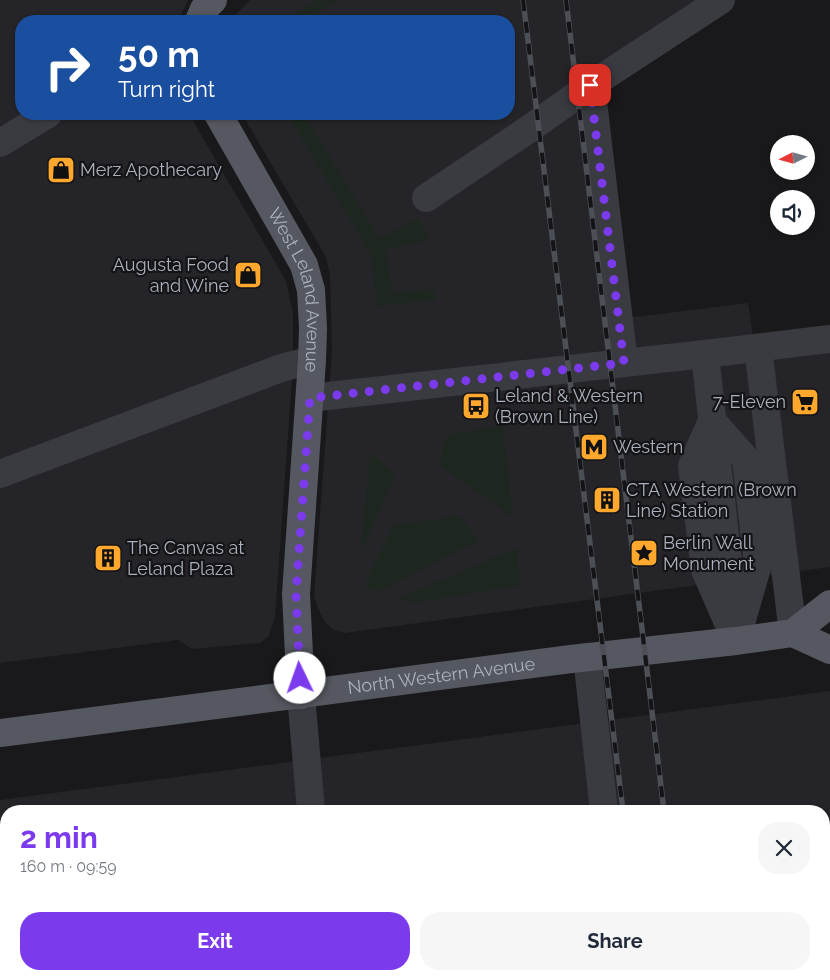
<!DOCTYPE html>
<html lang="en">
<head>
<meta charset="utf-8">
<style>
  :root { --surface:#fff; --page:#f6f6f7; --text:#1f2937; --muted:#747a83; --accent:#7c3aed }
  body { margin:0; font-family:Raleway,sans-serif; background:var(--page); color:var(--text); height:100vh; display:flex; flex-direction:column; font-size:19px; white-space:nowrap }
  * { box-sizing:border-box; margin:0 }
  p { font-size:16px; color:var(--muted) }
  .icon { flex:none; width:28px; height:28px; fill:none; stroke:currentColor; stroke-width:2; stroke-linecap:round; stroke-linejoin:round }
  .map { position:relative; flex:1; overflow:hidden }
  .details { position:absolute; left:0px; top:805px; width:830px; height:175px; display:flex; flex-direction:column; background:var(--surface); border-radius:20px 20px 0 0; box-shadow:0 1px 4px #0004 }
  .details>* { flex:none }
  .top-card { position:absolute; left:15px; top:15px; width:500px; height:105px; border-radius:20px; box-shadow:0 1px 4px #0004; background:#1a4fa0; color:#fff; overflow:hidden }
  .needle { width:32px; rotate:264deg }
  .buttons { position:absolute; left:770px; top:135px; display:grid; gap:10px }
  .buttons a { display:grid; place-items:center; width:45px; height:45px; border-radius:50%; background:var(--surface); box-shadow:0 1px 4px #0004; font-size:25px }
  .pin { position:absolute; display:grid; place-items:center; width:42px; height:42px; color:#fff; margin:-21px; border-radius:10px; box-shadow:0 2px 8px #0006 }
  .me { position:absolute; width:55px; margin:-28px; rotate:357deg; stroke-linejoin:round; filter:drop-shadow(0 0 4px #0008) }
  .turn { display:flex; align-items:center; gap:18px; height:105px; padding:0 20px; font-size:22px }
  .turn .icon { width:65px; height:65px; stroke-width:2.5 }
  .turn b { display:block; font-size:35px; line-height:42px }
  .round { display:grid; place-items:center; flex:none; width:52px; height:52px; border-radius:20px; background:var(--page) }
  .head { display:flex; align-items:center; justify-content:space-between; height:85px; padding:0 20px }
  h1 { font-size:30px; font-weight:700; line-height:38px; color:var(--accent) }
  .cta { display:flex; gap:10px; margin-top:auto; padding:10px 20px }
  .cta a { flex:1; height:58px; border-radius:20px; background:var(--accent); color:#fff; font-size:20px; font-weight:700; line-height:58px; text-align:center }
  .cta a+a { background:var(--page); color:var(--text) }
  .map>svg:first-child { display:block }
  .built { fill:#252529 }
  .green { fill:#1e271f }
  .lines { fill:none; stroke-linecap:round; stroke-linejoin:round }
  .minor { stroke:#3a3b41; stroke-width:28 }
  .major { stroke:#555860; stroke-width:28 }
  .rail-casing { stroke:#4c4f56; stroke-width:5.5 }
  .rail { stroke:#141417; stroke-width:4; stroke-dasharray:11; stroke-linecap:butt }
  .route { stroke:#7c3aed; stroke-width:9; stroke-dasharray:0 16.2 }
  .labels { text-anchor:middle; stroke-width:4.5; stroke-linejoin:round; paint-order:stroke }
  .poi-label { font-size:18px; fill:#aab1bc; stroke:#141417; text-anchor:start }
  .street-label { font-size:18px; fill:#aab1bc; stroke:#141417 }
</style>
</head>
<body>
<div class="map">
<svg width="830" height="980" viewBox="0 0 830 980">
  <rect width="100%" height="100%" fill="#19191b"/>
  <g class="built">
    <path d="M0,0H188L180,17L174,21H21V114H189L286,281L293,313V365L275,617L269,636L260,643L192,649L178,640L0,663Z"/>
    <path d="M250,0H721L591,85L619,319L748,303L755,349L830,339V567L345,633L332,629L324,621L318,608L314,596L332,351L330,275L326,257L242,114H509V21H232L236,14Z"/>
    <path d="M830,691V924L824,925V811H6V974H319L320,980H0V800Z"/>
  </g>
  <g class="green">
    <path d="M317,0H337L303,21H284Z"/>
    <path d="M287,114H304L380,239L418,218L429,237L426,241L386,249L393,293L433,289C436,294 437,296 434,300L377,306L371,255Z"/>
    <path d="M503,426L513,517L439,465L447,435Z"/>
    <path d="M370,452L395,475L361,553Z"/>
    <path d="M459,516L479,540L378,592L364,586L393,525Z"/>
    <path d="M517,548L520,585L412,603L397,599Z"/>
  </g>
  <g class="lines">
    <g class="minor">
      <path d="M591,85L624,363"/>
      <path d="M0,143L48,114"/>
      <path d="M426,198L529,129L591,85L721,0"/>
      <path d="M758,348L793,633"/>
      <path d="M705,354L734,617"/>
      <path d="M310,398L705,354L830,339"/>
      <path d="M712,421L746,459L753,521L758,564L736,641L705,570L692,466Z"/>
      <path d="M0,474L281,368L312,360"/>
      <path d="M587,657L604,811"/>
      <path d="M301,695L311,811"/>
      <path d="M824,926L830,925"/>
      <path d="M326,974L327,980"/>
      <path d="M622,974L623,980"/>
      <path d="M712,974L713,980"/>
      <path d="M404,980L455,974"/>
    </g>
    <g class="major">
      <path d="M199,21L204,9L213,0"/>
      <path id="s1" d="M218,114L304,265L311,290L313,328L312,360L296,594L301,695"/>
      <path d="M793,633L830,650"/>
      <path id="s2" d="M0,733L571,659L736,641L793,633L830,604"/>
    </g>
    <defs>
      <g id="rail">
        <path d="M523,0L623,811"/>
        <path d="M566,0L664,811"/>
        <path d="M642,974L643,980"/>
        <path d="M684,974L685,980"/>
      </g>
    </defs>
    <use href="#rail" class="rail-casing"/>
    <use href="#rail" class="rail"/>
  </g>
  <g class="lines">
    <path class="route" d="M300,678L296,594L310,398L624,363L590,85"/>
  </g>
  <defs>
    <symbol id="shop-square" viewBox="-11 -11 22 22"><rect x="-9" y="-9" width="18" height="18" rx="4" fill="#ffa82d" stroke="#141417"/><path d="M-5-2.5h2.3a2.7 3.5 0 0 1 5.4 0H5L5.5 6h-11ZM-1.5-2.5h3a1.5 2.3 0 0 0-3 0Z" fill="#111"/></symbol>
    <symbol id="supermarket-square" viewBox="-11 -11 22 22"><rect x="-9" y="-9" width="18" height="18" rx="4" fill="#ffa82d" stroke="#141417"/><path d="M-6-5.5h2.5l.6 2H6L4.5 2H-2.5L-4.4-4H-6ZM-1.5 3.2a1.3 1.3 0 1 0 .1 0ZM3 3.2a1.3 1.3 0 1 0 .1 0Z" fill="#111"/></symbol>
    <symbol id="bus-square" viewBox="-11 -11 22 22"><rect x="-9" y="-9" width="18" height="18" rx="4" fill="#ffa82d" stroke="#141417"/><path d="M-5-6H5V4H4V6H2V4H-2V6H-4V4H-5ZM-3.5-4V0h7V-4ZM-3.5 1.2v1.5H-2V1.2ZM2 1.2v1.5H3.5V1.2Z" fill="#111"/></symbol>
    <symbol id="metro-square" viewBox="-11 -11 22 22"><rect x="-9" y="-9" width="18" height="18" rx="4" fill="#ffa82d" stroke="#141417"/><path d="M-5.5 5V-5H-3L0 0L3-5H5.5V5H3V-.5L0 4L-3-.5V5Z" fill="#111"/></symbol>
    <symbol id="building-square" viewBox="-11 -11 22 22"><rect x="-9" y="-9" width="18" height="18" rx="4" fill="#ffa82d" stroke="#141417"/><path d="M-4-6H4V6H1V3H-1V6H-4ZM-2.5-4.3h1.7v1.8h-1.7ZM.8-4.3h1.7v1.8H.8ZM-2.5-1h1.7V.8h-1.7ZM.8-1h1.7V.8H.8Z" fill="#111"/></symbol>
    <symbol id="sight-square" viewBox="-11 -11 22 22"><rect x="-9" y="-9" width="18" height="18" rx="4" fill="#ffa82d" stroke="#141417"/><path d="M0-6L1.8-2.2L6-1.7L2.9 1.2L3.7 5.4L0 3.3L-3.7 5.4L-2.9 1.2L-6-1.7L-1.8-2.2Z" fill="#111"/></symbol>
  </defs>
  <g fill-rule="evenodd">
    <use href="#shop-square" x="45" y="154" width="32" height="32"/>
    <use href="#shop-square" x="232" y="259" width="32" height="32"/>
    <use href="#supermarket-square" x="789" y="386" width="32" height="32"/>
    <use href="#bus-square" x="460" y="390" width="32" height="32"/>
    <use href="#metro-square" x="578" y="431" width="32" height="32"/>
    <use href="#building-square" x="591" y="484" width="32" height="32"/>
    <use href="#sight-square" x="628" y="537" width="32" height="32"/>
    <use href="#building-square" x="92" y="542" width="32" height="32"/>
  </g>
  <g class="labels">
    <g class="poi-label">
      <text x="80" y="176">Merz Apothecary</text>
      <text x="229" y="271" text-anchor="end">Augusta Food<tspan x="229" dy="21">and Wine</tspan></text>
      <text x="495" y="402">Leland &amp; Western<tspan x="495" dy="21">(Brown Line)</tspan></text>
      <text x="786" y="408" text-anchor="end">7-Eleven</text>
      <text x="613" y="453">Western</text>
      <text x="626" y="496">CTA Western (Brown<tspan x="626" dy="21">Line) Station</tspan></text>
      <text x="663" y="549">Berlin Wall<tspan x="663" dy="21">Monument</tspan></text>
      <text x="127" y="554">The Canvas at<tspan x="127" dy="21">Leland Plaza</tspan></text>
    </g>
    <g class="street-label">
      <text dy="6" stroke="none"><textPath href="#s1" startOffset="196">West Leland Avenue</textPath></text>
      <text dy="6" stroke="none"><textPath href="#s2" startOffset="445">North Western Avenue</textPath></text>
    </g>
  </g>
</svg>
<div class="buttons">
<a><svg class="needle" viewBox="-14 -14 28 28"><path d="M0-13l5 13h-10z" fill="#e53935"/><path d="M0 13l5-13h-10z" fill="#747a83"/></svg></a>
<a><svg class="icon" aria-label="sound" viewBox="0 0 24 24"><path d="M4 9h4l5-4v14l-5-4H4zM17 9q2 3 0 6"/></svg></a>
</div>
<div class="pin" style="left:590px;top:85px;background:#d93025"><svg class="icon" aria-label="arrive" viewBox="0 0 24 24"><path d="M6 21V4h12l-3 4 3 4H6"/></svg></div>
<svg class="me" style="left:300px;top:678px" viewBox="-20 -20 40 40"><circle r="19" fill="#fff"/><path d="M0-13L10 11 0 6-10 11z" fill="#7c3aed"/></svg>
<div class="top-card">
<div class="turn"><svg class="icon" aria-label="right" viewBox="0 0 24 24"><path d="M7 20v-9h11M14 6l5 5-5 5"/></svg><div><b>50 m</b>Turn right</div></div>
</div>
<section class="details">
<div class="head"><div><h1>2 min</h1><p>160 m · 09:59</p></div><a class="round"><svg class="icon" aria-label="close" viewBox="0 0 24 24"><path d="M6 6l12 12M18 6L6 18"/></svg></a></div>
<div class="cta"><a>Exit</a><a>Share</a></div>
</section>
</div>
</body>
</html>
